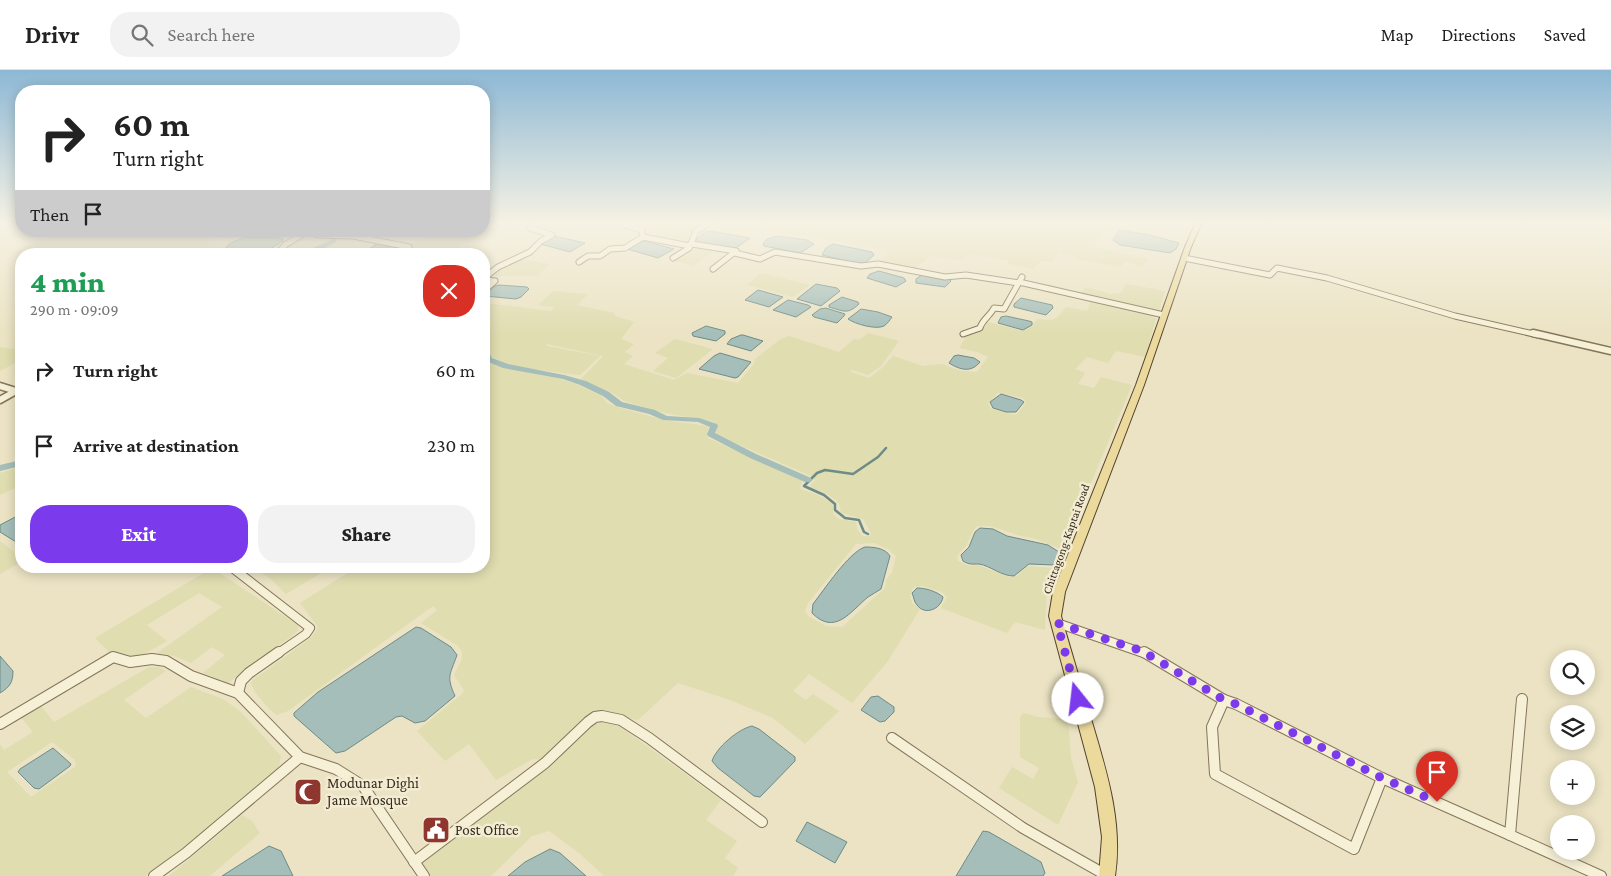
<!DOCTYPE html>
<html lang="en">
<head>
<meta charset="utf-8">
<style>
  :root { --surface:#fff; --page:#f2f2f2; --text:#222; --muted:#767676; --line:#e0e0e0; --accent:#7c3aed }
  body { margin:0; font-family:"Crimson Pro",serif; background:var(--page); color:var(--text); height:100vh; display:flex; flex-direction:column; font-size:19px; white-space:nowrap }
  * { box-sizing:border-box; margin:0 }
  p { font-size:16px; color:var(--muted) }
  .icon { flex:none; width:28px; height:28px; fill:none; stroke:currentColor; stroke-width:2; stroke-linecap:round; stroke-linejoin:round }
  .map { position:relative; flex:1; overflow:hidden }
  .side { position:absolute; left:15px; top:178px; width:475px; height:325px; display:flex; flex-direction:column; background:var(--surface); border-radius:20px; box-shadow:0 2px 12px #0003 }
  .side>* { flex:none }
  .hud { position:absolute; left:15px; top:15px; width:475px; height:152px; border-radius:20px; box-shadow:0 2px 12px #0003; background:#fff; color:var(--text); overflow:hidden }
  .tools { position:absolute; left:1550px; top:580px; display:grid; gap:10px }
  .tools a { display:grid; place-items:center; width:45px; height:45px; border-radius:50%; background:var(--surface); box-shadow:0 2px 12px #0003; font-size:25px }
  .pin { position:absolute; display:grid; place-items:center; width:42px; height:42px; color:#fff; margin:-51px -21px; border-radius:50% 50% 50% 0; rotate:-45deg; box-shadow:0 0 5px #0007 }
  .pin .icon { rotate:45deg }
  .me { position:absolute; width:55px; margin:-28px; rotate:344deg; stroke-linejoin:round; filter:drop-shadow(0 0 4px #0008) }
  .turn { display:flex; align-items:center; gap:18px; height:105px; padding:0 15px; font-size:22px }
  .turn .icon { width:65px; height:65px; stroke-width:2.5 }
  .turn b { display:block; font-size:35px; line-height:42px }
  .then { display:flex; align-items:center; height:48px; padding:0 15px; background:#0003; gap:10px; font-size:19px }
  .round { display:grid; place-items:center; flex:none; width:52px; height:52px; border-radius:20px; background:var(--page) }
  .summary { display:flex; align-items:center; justify-content:space-between; height:85px; padding:0 15px }
  h1 { font-size:30px; font-weight:800; line-height:38px; color:#1e9e55 }
  .button { display:flex; gap:10px; margin-top:auto; padding:10px 15px }
  .button a { flex:1; height:58px; border-radius:20px; background:var(--accent); color:#fff; font-size:20px; font-weight:800; line-height:58px; text-align:center }
  .button a+a { background:var(--page); color:var(--text) }
  ul { padding:0; list-style:none }
  li { display:flex; align-items:center; gap:15px; height:75px; padding:0 15px }
  li div { flex:1 }
  li b { display:block; font-size:19px }
  li em { font-style:normal }
  header { display:flex; align-items:center; gap:30px; box-sizing:border-box; height:70px; padding:0 25px; background:var(--surface); border-bottom:1px solid var(--line) }
  header strong { font-size:24px }
  nav { display:flex; gap:28px; margin-inline-start:auto; font-size:18px }
  .search { width:350px; height:45px; background:var(--page); display:flex; align-items:center; gap:12px; box-sizing:border-box; padding:0 18px; border-radius:20px; color:var(--muted); font-size:19px }
  .map>svg:first-child { display:block }
  .farmland { fill:#e0ddb1; fill-rule:evenodd }
  .water { fill:#a5beb9; stroke:#6d8b87 }
  .lines { fill:none; stroke-linecap:round; stroke-linejoin:round }
  .stream { stroke:#6d8b87; stroke-width:2.5 }
  .canal { fill:#a5beb9; fill-rule:evenodd }
  .street-far3-casing { stroke:#84755b; stroke-width:7 }
  .street-far2-casing { stroke:#84755b; stroke-width:9 }
  .street-far1-casing { stroke:#84755b; stroke-width:10 }
  .street-casing { stroke:#84755b; stroke-width:12 }
  .primary-casing { stroke:#52432f; stroke-width:2 }
  .street-far3 { stroke:#f6f0d6; stroke-width:5 }
  .street-far2 { stroke:#f6f0d6; stroke-width:6 }
  .street-far1 { stroke:#f6f0d6; stroke-width:8 }
  .street { stroke:#f6f0d6; stroke-width:10 }
  .primary { fill:#ecda9d; fill-rule:evenodd }
  .route { stroke:#7c3aed; stroke-width:9; stroke-dasharray:0 16.2 }
  .labels { text-anchor:middle; stroke-width:5; stroke-linejoin:round; paint-order:stroke }
  .street-label { font-size:12px; fill:#352b1e; stroke:#f3ecd2 }
  .near-poi-label { font-size:15px; fill:#352b1e; stroke:#f3ecd2; text-anchor:start }
</style>
</head>
<body>
<header>
<strong>Drivr</strong>
<div class="search"><svg class="icon" aria-label="search" viewBox="0 0 24 24"><circle cx="10" cy="10" r="6"/><path d="M15 15l6 6"/></svg>Search here</div>
<nav><a>Map</a><a>Directions</a><a>Saved</a></nav>
</header>
<div class="map">
<svg width="1611" height="806" viewBox="0 0 1611 806">
  <rect width="100%" height="100%" fill="#ebe3c3"/>
  <g class="farmland">
    <path d="M664,152H708L693,160L687,174L651,167L657,163L647,161Z"/>
    <path d="M733,152H1111L1106,155L1094,177L1148,188L1144,196L1125,192L1121,197L1075,189L1076,186L1059,183L1052,191H1041L1033,199L1008,194L1009,191L1004,190L972,184L960,190L931,186L914,199L880,191L888,184L886,180L798,164L765,161L730,153Z"/>
    <path d="M484,157L493,159L451,181L460,184H399L409,175L432,162L466,166L473,161H484Z"/>
    <path d="M72,161H232L231,163L237,164L227,169L217,167L205,172L210,174L200,184H12L54,163L64,164Z"/>
    <path d="M693,176L717,179L693,196L672,190Z"/>
    <path d="M517,190H527L550,194L537,206H494L501,198Z"/>
    <path d="M761,203L810,215L793,227L747,215Z"/>
    <path d="M1127,214L1165,221L1159,241L1080,224L1086,217L1111,224L1120,223Z"/>
    <path d="M553,221L588,224L577,235L615,243V246L634,252L621,269L634,274L625,282L633,286L624,294L674,310L687,303L738,313L754,294L755,289L781,269L789,266L839,282L854,269L859,270L868,263L899,271L881,296L868,305L852,300L851,302L869,308L882,298L893,286L923,296L942,294L961,301L977,302L988,287L977,282L959,278L967,265L982,259L988,252L1023,261L1032,256L1037,249L1051,250L1057,248L1066,237L1087,241L1091,231L1144,242L1156,249L1145,287L1116,281L1108,293L1087,287L1075,299L1085,303L1078,314L1094,318L1101,307L1132,315L1063,480L1036,469L1021,466L990,456H981L976,457L973,461L966,476L960,482L957,487L958,491L969,496L978,495L1009,507L1017,506L1026,497L1030,496L1053,498L1047,519L1045,560L1015,552L1007,563L941,538L947,527L942,522L922,516L913,518L910,524L912,533L920,539L888,591L852,633L809,604L793,621L806,630L813,624L839,641L805,674L773,648L730,630L678,613L638,650L599,642L542,690L533,689L496,710L469,674L445,691L417,661L463,623L464,620L454,605L462,589V582L458,576L421,553L437,540L433,536L288,641L277,645L270,640L255,622L251,613L253,610L312,567L318,557L300,533L352,500L346,496H484V287L498,296L560,309L578,315L602,326L607,333L624,339L664,350L707,356L709,357L707,362L708,368L800,410L802,411L800,419L816,424L830,432L833,435V444L839,449L856,452L858,461L863,466H870L871,463L863,449L841,443L839,434L836,430L823,422L811,418L810,416L815,410L809,405L721,367L716,364L717,355L714,352L661,342L624,331L614,324L581,309L603,286L547,274V276L600,286L580,305H577L507,295L490,286L489,281L484,277V233L551,241L554,237L538,235ZM998,323L1023,328L1026,333L1016,345L991,339L988,333ZM874,473L888,479L896,486L892,503L886,510L885,518L842,557L826,556L808,546L805,541L808,533L856,474Z"/>
    <path d="M675,269L713,279L676,308L653,301L668,288L655,283Z"/>
    <path d="M0,277L21,280V290L0,301Z"/>
    <path d="M21,397V419H13L0,425V403Z"/>
    <path d="M0,471L21,487V492L0,504Z"/>
    <path d="M250,496H333L286,524L271,509Z"/>
    <path d="M212,498L298,555V561L293,565L228,613L203,603L225,585L212,577L191,593L174,586L157,583L222,537L199,523L147,555L167,571L146,583L132,587L121,583L112,585L95,568Z"/>
    <path d="M149,597H159L166,601L124,630L146,648L191,617L223,629L241,642L281,686L279,697L187,777L145,806H0V674L4,680L33,662L21,647L40,635L54,652ZM52,672L75,690L76,696L31,727L7,702Z"/>
    <path d="M1023,643L1038,647L1068,649L1071,688L1078,712L1058,755L999,718L1012,697L1033,709L1039,698L1020,687V648Z"/>
    <path d="M607,651L618,655L721,730L706,750L737,771L725,788L738,798L733,806H604L579,783L549,761L532,766L491,806H430L422,793L525,715L589,656Z"/>
    <path d="M242,745L252,751L260,763L210,806H169Z"/>
  </g>
  <g class="water">
    <path d="M1119,160L1150,165L1179,173L1176,179L1170,183L1120,175L1113,170Z"/>
    <path d="M710,161L750,168L736,178L698,173L694,171L705,162Z"/>
    <path d="M554,166L585,173L570,182L540,174Z"/>
    <path d="M777,166L807,170L814,174L800,183L764,176L763,174L767,169Z"/>
    <path d="M245,167L279,168L283,169V171L262,184L224,180L229,174Z"/>
    <path d="M644,171L674,179L658,188L627,179Z"/>
    <path d="M378,173L401,178L393,184H362Z"/>
    <path d="M833,174L872,182L874,185L865,193L859,194L822,185L826,178Z"/>
    <path d="M879,201L904,208L906,211L896,217L867,208L870,204Z"/>
    <path d="M922,205L948,208L951,211L945,217L916,213V209Z"/>
    <path d="M816,214L837,218L840,221L821,236L797,229Z"/>
    <path d="M499,215L527,217L529,219L521,227L516,229L485,226L493,217Z"/>
    <path d="M758,220L783,227L769,237L745,230Z"/>
    <path d="M842,227L858,232L859,234C847,245 844,241 829,237V235Z"/>
    <path d="M1021,228L1052,235L1053,238L1046,245L1014,237V234Z"/>
    <path d="M788,230L808,235L811,237L796,247L773,240Z"/>
    <path d="M826,238L845,244L844,246L837,253L814,247L812,245L820,239Z"/>
    <path d="M861,239L878,242L892,247C890,250 887,254 884,256C876,260 855,254 848,249Z"/>
    <path d="M1006,246L1029,251L1032,252V255L1023,260L998,253L1001,247Z"/>
    <path d="M706,256L725,261V264L716,271L693,266L692,263Z"/>
    <path d="M741,265H743L763,271L751,281L727,274L731,269Z"/>
    <path d="M720,283L751,292L738,307L735,308L699,299L714,286Z"/>
    <path d="M958,285L974,288L980,292C971,303 960,300 949,293L954,286Z"/>
    <path d="M1001,324L1021,330L1024,332L1016,342H1006L993,338L990,332Z"/>
    <path d="M21,444V475L0,462V455Z"/>
    <path d="M980,458L993,459L1007,466L1048,475L1059,482L1061,487L1055,495L1029,494L1014,506C1001,506 991,496 979,494C973,494 969,495 963,491L961,485L969,477L975,462Z"/>
    <path d="M865,477C874,477 885,478 890,486L881,519C877,522 872,524 868,527C850,542 835,566 812,543L813,534C824,520 849,482 865,477Z"/>
    <path d="M917,518C925,518 936,521 943,527C941,539 925,546 917,535C914,532 914,527 912,523Z"/>
    <path d="M416,557L421,558L451,577L457,585C450,605 446,606 455,626L425,651L415,653L402,646L396,647L345,681L336,683L294,646V643L318,622Z"/>
    <path d="M0,586L13,601C13,612 10,617 0,623Z"/>
    <path d="M878,626L894,637V642L885,651L880,652L861,640L871,627Z"/>
    <path d="M752,656L759,659L795,687V691L760,727L754,726L718,698L712,691C716,678 738,659 752,656Z"/>
    <path d="M53,678L71,694L70,696L39,719L34,718L18,702L20,699Z"/>
    <path d="M807,752L847,772L835,793L796,771Z"/>
    <path d="M983,761L989,762L1041,792L1045,803L1043,806H956Z"/>
    <path d="M269,776L281,781L293,806H222Z"/>
    <path d="M550,779L560,783L586,806H508L525,792Z"/>
  </g>
  <g class="lines">
    <path class="stream" d="M868,464L864,462L859,450L845,448L835,440V434L824,425L804,416L817,403L825,400L853,404L878,387L886,378"/>
    <g class="canal">
      <path d="M328,161H334L336,172C324,179 313,184 299,184L331,170Z"/>
      <path d="M484,279H487L492,288L508,294L564,305L586,311L609,322L622,332L655,340L667,346L699,348L717,354L718,356L715,363L717,364L756,384L811,408L812,410L811,412H805L750,388L708,366L707,364L710,357L698,352L663,350L649,344L616,336L603,326L580,315L563,309L503,298L486,291L484,286Z"/>
      <path d="M21,390V396L0,401V395Z"/>
    </g>
    <defs>
      <g id="street-far3">
        <path d="M625,152V155L642,160L643,167L690,176"/>
        <path d="M320,161L317,165L353,166L409,177L397,184"/>
        <path d="M692,174L736,181L713,199"/>
        <path d="M735,183L760,189L775,182L861,196L878,194L945,207L966,205L1019,213"/>
        <path d="M277,184L285,175L308,161"/>
        <path d="M673,188L689,178L696,161L711,152"/>
        <path d="M1184,188L1270,205L1277,198L1327,208L1455,246L1538,265"/>
        <path d="M579,192L588,186H600L610,179L625,178L643,167"/>
        <path d="M484,208L498,197L530,182L541,171L552,165L530,158L540,152"/>
        <path d="M484,210L495,211L484,221"/>
        <path d="M1019,212L1164,245"/>
        <path d="M963,264L980,258C982,250 990,246 994,238L1004,239L1022,207"/>
      </g>
      <g id="street-far2">
        <path d="M1533,263L1611,281"/>
        <path d="M0,316L16,321L21,319"/>
        <path d="M0,330L16,321"/>
      </g>
      <g id="street-far1">
        <path d="M230,496L310,558L306,564L277,584"/>
        <path d="M1057,553L1146,584"/>
      </g>
      <g id="street">
        <path d="M1144,582L1224,630L1212,657L1215,704L1354,779L1382,708L1510,765"/>
        <path d="M238,623L241,611L249,603L279,582"/>
        <path d="M1522,629L1510,765L1601,806"/>
        <path d="M1224,630L1236,634L1382,708"/>
        <path d="M0,654L113,587L130,592L152,589L166,591L191,606L238,623L300,687L336,699L363,716L424,806"/>
        <path d="M892,668L1023,758L1106,805"/>
        <path d="M414,792L545,693L588,652L595,647L602,646L621,650L649,668L762,752"/>
        <path d="M154,806L186,783L300,687"/>
      </g>
      <path id="primary" d="M1196,152H1202L1191,177L1144,315L1065,522L1061,546C1071,581 1082,617 1092,652C1107,703 1123,753 1115,806H1099L1102,767L1095,717L1049,546L1053,522L1136,315L1185,177Z"/>
    </defs>
    <use href="#street-far3" class="street-far3-casing"/>
    <use href="#street-far2" class="street-far2-casing"/>
    <use href="#street-far1" class="street-far1-casing"/>
    <use href="#street" class="street-casing"/>
    <use href="#primary" class="primary-casing"/>
    <use href="#street-far3" class="street-far3"/>
    <use href="#street-far2" class="street-far2"/>
    <use href="#street-far1" class="street-far1"/>
    <use href="#street" class="street"/>
    <use href="#primary" class="primary"/>
  </g>
  <linearGradient id="sky" x2="0" y2="1"><stop stop-color="#8db8d5"/><stop offset="0.58" stop-color="#f6f2e4"/><stop offset="1" stop-color="#f6f2e4" stop-opacity="0"/></linearGradient>
  <rect width="1611" height="264" fill="url(#sky)"/>
  <g class="lines">
    <path class="route" d="M1078,629L1057,553L1142,581L1224,630L1236,634L1382,708L1437,732"/>
  </g>
  <defs>
    <symbol id="mosque-square" viewBox="-11 -11 22 22"><rect x="-9" y="-9" width="18" height="18" rx="4" fill="#8f372f" stroke="#f3ecd2"/><path d="M3.5-4.9A6 6 0 1 0 3.5 4.9A5 5 0 1 1 3.5-4.9Z" fill="#fff"/></symbol>
    <symbol id="civic-square" viewBox="-11 -11 22 22"><rect x="-9" y="-9" width="18" height="18" rx="4" fill="#8f372f" stroke="#f3ecd2"/><path d="M-.6-6.5H3V-4.5H.6V-3L4-1V1h2V6H-6V1h2V-1L-.6-3ZM-1.2 2.5V6h2.4V2.5Z" fill="#fff"/></symbol>
  </defs>
  <g fill-rule="evenodd">
    <use href="#mosque-square" x="292" y="706" width="32" height="32"/>
    <use href="#civic-square" x="420" y="744" width="32" height="32"/>
  </g>
  <g class="labels">
    <g class="street-label">
      <text transform="translate(1066 469) rotate(-70)" y="4">Chittagong-Kaptai Road</text>
    </g>
    <g class="near-poi-label">
      <text x="327" y="718">Modunar Dighi<tspan x="327" dy="17">Jame Mosque</tspan></text>
      <text x="455" y="765">Post Office</text>
    </g>
  </g>
</svg>
<div class="tools">
<a><svg class="icon" aria-label="search" viewBox="0 0 24 24"><circle cx="10" cy="10" r="6"/><path d="M15 15l6 6"/></svg></a>
<a><svg class="icon" aria-label="layers" viewBox="0 0 24 24"><path d="M12 4l9 5-9 5-9-5zM3 14l9 5 9-5"/></svg></a>
<a>+</a>
<a>−</a>
</div>
<div class="pin" style="left:1437px;top:732px;background:#d93025"><svg class="icon" aria-label="arrive" viewBox="0 0 24 24"><path d="M6 21V4h12l-3 4 3 4H6"/></svg></div>
<svg class="me" style="left:1078px;top:629px" viewBox="-20 -20 40 40"><circle r="19" fill="#fff"/><path d="M0-13L10 11 0 6-10 11z" fill="#7c3aed"/></svg>
<div class="hud">
<div class="turn"><svg class="icon" aria-label="right" viewBox="0 0 24 24"><path d="M7 20v-9h11M14 6l5 5-5 5"/></svg><div><b>60 m</b>Turn right</div></div>
<div class="then">Then<svg class="icon" aria-label="arrive" viewBox="0 0 24 24"><path d="M6 21V4h12l-3 4 3 4H6"/></svg></div>
</div>
<section class="side">
<div class="summary"><div><h1>4 min</h1><p>290 m · 09:09</p></div><a class="round" style="background:#d93025;color:#fff"><svg class="icon" aria-label="close" viewBox="0 0 24 24"><path d="M6 6l12 12M18 6L6 18"/></svg></a></div>
<ul>
<li><svg class="icon" aria-label="right" viewBox="0 0 24 24"><path d="M7 20v-9h11M14 6l5 5-5 5"/></svg><div><b>Turn right</b></div><em>60 m</em></li>
<li><svg class="icon" aria-label="arrive" viewBox="0 0 24 24"><path d="M6 21V4h12l-3 4 3 4H6"/></svg><div><b>Arrive at destination</b></div><em>230 m</em></li>
</ul>
<div class="button"><a>Exit</a><a>Share</a></div>
</section>
</div>
</body>
</html>
